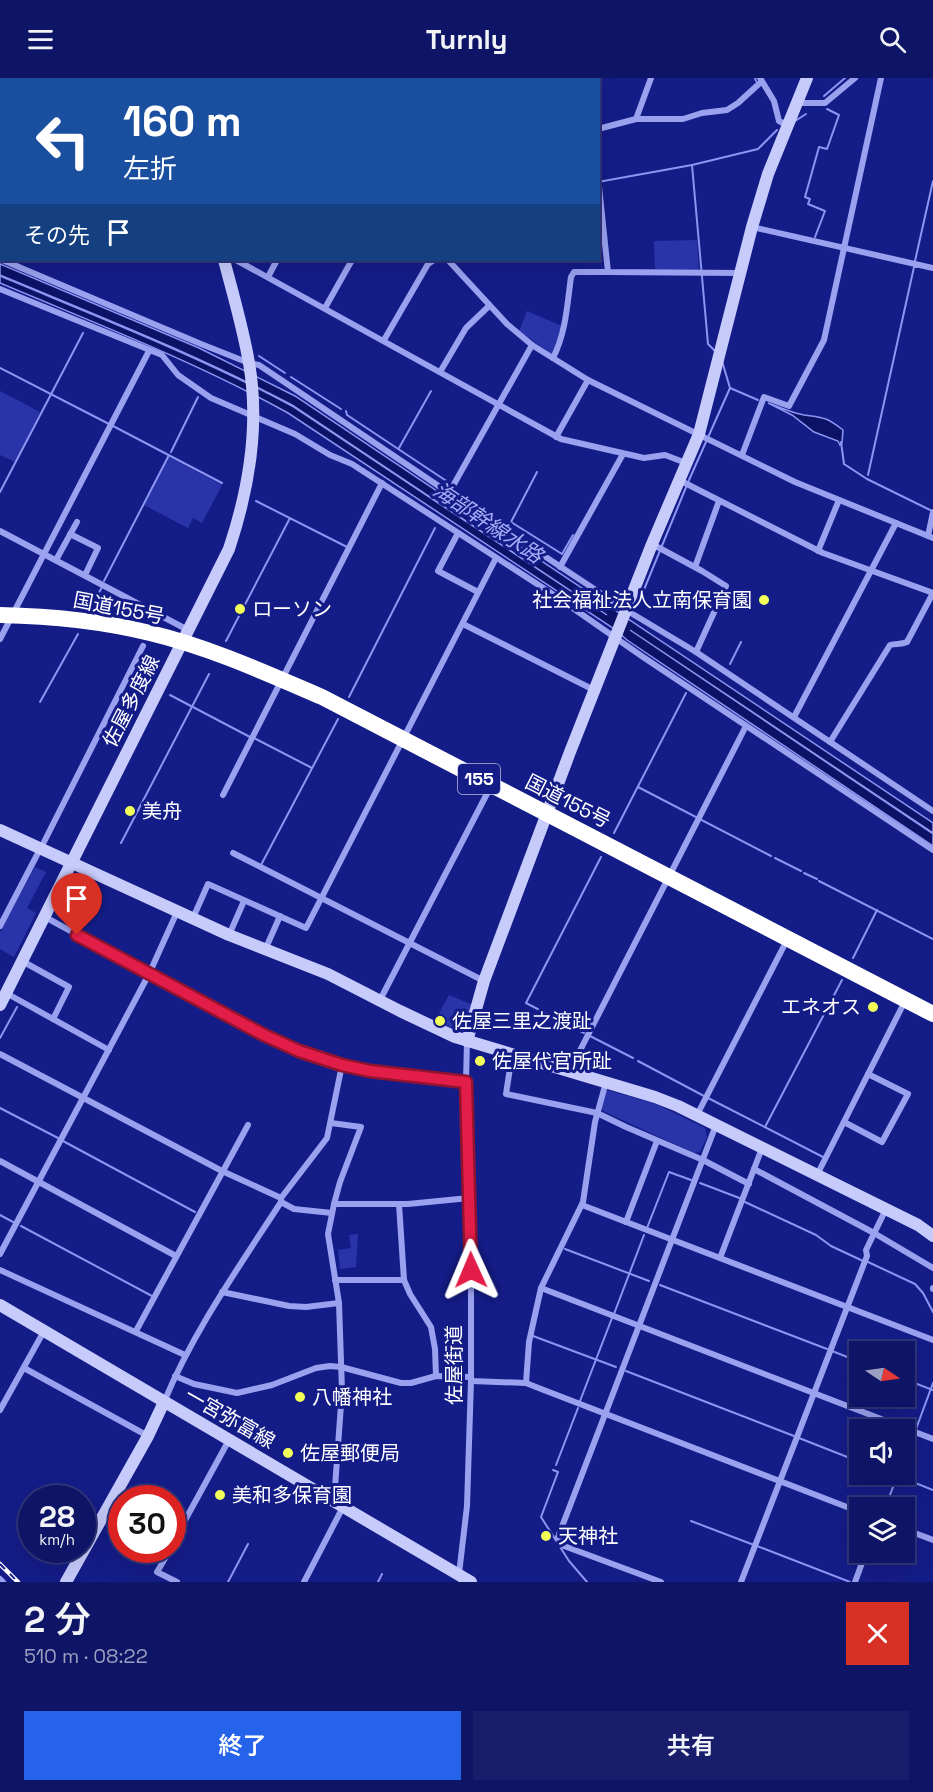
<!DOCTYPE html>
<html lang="ja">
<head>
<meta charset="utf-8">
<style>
  :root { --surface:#0f1566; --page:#181e6c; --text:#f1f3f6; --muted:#9b9fbf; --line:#2f347a; --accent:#2563eb }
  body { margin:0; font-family:"Space Grotesk","Noto Sans JP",sans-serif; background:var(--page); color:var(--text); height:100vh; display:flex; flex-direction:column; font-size:22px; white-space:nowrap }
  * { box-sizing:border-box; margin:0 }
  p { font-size:20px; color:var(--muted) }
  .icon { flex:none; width:33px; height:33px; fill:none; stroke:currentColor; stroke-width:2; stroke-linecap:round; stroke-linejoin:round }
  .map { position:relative; height:1504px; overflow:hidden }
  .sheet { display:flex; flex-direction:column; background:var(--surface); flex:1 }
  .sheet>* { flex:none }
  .banner { position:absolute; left:0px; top:0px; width:600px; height:183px; box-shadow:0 6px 24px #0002,0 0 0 2px var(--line); background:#1a4fa0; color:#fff; overflow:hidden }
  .needle { width:39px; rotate:103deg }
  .buttons { position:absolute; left:849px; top:1263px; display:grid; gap:12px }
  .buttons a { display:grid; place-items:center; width:66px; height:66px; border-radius:0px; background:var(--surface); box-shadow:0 6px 24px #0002,0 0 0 2px var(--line); font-size:30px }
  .speed { position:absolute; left:18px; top:1407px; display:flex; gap:12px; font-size:30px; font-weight:700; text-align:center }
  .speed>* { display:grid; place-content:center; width:78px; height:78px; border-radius:50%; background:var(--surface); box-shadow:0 6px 24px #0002,0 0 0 2px var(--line); line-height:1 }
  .speed small { font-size:15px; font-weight:400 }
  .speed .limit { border:9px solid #d22; background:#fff; color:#111 }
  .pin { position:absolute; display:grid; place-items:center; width:51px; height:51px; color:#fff; margin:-62px -26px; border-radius:50% 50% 50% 0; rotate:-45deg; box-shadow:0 0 6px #0007 }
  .pin .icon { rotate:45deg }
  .me { position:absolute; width:66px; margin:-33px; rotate:359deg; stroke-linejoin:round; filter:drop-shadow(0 0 4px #0008) }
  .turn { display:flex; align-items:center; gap:21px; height:126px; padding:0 24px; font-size:27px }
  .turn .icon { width:78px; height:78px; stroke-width:2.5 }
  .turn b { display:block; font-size:42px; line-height:51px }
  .then { display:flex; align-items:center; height:57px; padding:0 24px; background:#0003; gap:12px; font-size:22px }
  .round { display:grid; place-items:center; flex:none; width:63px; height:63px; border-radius:0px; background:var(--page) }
  .head { display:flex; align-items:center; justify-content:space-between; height:102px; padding:0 24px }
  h1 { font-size:36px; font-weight:600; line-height:45px }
  .primary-button { display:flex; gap:12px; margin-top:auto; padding:12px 24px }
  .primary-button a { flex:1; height:69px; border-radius:0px; background:var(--accent); color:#fff; font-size:24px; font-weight:600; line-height:69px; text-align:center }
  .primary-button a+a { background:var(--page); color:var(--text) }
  header { display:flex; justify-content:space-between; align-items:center; height:78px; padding:0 24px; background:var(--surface); font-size:27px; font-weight:600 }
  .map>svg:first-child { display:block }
  .green { fill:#2934a9 }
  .water { fill:#0c1265; stroke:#8c96f2; stroke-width:1.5 }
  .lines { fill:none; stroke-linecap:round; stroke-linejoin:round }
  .stream { stroke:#8c96f2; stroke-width:2 }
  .street { stroke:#9aa1ef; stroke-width:6 }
  .secondary { stroke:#c7cbfb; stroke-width:12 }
  .highway { stroke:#fff; stroke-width:16 }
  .rail-casing { stroke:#fff; stroke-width:4.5 }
  .rail { stroke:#141c88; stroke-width:2; stroke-dasharray:7; stroke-linecap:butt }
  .route-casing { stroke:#92132f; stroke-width:15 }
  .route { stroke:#e11d48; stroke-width:10 }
  .poi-dot { fill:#f2ff58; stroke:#141c88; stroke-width:2 }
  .labels { text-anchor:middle; stroke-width:6; stroke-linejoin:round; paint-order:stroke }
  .shield { fill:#141c88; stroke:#b8bbdb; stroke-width:1.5 }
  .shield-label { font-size:18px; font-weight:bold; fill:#fff }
  .poi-label { font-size:20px; fill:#fff; stroke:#141c88; text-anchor:start }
  .street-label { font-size:20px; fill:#fff; stroke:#141c88 }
  .water-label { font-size:21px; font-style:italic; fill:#a5adf7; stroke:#141c88 }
</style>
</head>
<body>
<header><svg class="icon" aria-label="menu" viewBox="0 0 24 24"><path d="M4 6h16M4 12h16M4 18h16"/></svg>Turnly<svg class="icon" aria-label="search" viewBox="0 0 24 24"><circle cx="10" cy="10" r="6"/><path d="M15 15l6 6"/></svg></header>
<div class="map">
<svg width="933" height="1504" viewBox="0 0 933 1504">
  <rect width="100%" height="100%" fill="#141c88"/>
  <g class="green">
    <path d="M697,162L699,193H655L654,163Z"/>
    <path d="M527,233L562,248L552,276L519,253Z"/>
    <path d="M0,313L40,334L15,384L0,377Z"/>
    <path d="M169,379L222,407L202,445L193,440L188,450L144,427Z"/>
    <path d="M35,789L46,794L27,830L36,835L14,879L0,871V854Z"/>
    <path d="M449,917L473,927L467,944L459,953L435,943Z"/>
    <path d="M607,1012L656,1026L705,1050L707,1059L700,1074L694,1075L605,1034L601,1031Z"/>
    <path d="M358,1156L356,1189L340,1191L338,1172L351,1170L349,1157Z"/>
  </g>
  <g class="water">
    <path d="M0,186L199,270L295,318L933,745V755L630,552L933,756V768L627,562L616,552L288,335C196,284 97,246 0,205V198C98,239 198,278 292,328L607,537L292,327C198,277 98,238 0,197Z"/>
    <path d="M768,325C780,329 792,335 804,337C825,340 826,339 843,352L842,365L840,367L838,363L814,354L792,337Z"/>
  </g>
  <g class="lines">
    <g class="stream">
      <path d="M237,0L241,2"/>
      <path d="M755,0L756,3"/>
      <path d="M255,2V0"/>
      <path d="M566,2L567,0"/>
      <path d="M824,18L845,0"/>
      <path d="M0,31L2,32"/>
      <path d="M795,43L806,36"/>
      <path d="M692,87L708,266L715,273"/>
      <path d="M598,104L692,87L758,71L777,52"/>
      <path d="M815,159L825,133L808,126L810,121L805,119L819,69L827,71L839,37L827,31"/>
      <path d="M915,183L933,103"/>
      <path d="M259,278L285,295"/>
      <path d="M0,290L109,346"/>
      <path d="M291,299L341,331"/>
      <path d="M730,310L758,322"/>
      <path d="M346,333L347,337L448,404"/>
      <path d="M113,348L222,405"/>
      <path d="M841,364L844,386L867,401L930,432"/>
      <path d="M399,370L431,313"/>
      <path d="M171,374L198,319"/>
      <path d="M537,394L511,444L562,476L573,457"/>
      <path d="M868,397L914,189H917"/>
      <path d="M0,414L83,255"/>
      <path d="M256,423L347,469"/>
      <path d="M104,503L169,377"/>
      <path d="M643,514L689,402L730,310L722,283"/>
      <path d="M91,530L102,509"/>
      <path d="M226,563L290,440"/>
      <path d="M730,586L741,564"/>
      <path d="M170,617L250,659"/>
      <path d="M349,619L435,450"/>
      <path d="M40,624L78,556"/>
      <path d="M254,660L312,690"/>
      <path d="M638,709L771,778"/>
      <path d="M614,755L686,615"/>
      <path d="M121,765L209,596"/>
      <path d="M775,780L801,793"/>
      <path d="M261,787L338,641"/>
      <path d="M804,795L817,801"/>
      <path d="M819,803L933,861"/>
      <path d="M853,880L877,832"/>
      <path d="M584,955L526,925L601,779"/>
      <path d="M590,958L633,980"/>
      <path d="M0,960L17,929"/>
      <path d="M638,983L704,1018"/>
      <path d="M708,1020L823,1079"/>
      <path d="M0,1030L58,1060"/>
      <path d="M765,1049L842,902"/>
      <path d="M63,1063L195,1134"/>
      <path d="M700,1105L742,1121"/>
      <path d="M745,1124L816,1157L831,1168L863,1183"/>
      <path d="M0,1137L13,1144"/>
      <path d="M21,1148L152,1218"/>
      <path d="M647,1150L669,1094L691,1102"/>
      <path d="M565,1171L649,1203"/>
      <path d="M868,1184L915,1206L923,1215L933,1234"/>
      <path d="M660,1207L827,1271"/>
      <path d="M614,1236L644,1157"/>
      <path d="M533,1258L616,1289"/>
      <path d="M832,1273L860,1284"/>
      <path d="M626,1293L794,1358"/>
      <path d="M904,1301L933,1312"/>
      <path d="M580,1323L612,1240"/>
      <path d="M916,1351L933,1305"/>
      <path d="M799,1360L860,1384"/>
      <path d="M904,1380L913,1357"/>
      <path d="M556,1387L578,1330"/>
      <path d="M553,1392L558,1394L541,1439L569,1483L587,1504"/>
      <path d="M893,1396L933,1412"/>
      <path d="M885,1430L898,1396"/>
      <path d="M691,1443L754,1467"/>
      <path d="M757,1468L850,1504"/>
      <path d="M228,1504L248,1466"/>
      <path d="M378,1504L382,1496"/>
    </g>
    <g class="street">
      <path d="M113,0L116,2"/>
      <path d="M220,0L224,2"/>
      <path d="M426,0L430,2"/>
      <path d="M760,0L774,23L779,43L787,47"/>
      <path d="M260,2V0"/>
      <path d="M342,2L343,0"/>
      <path d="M419,2L420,0"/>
      <path d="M508,2L509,0"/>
      <path d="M796,25H825L855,0"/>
      <path d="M0,26L2,27"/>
      <path d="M636,41L651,0"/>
      <path d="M598,51L636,41H683L702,35L727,32L738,25L761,4"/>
      <path d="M0,88L2,89"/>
      <path d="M598,99L608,194L740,195"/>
      <path d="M752,149L933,190"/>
      <path d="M0,181L201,266L249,285L259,287L449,415L626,532L696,574L933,733"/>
      <path d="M236,182L561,361L644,380L665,377L686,385"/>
      <path d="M448,182L507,246L532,267L588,302L795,404L933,460"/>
      <path d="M268,199L277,182"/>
      <path d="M0,211L162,277L178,297L211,320L295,356L330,377L352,386L554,517L643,579L933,772"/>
      <path d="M325,230L352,182"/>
      <path d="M384,262L428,186L434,182"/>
      <path d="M553,280C566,254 567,228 571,199L574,194H608"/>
      <path d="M440,294L466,250L489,228"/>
      <path d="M556,359L588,302"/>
      <path d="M742,377L764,319L789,328L824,262L881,0"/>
      <path d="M679,402L823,475L933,515"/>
      <path d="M449,415L532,267"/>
      <path d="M0,453L188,552"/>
      <path d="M458,455L438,493L478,514"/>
      <path d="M70,456L98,470L85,497"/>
      <path d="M928,458L933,434"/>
      <path d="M652,466L702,493L726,508L696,574"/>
      <path d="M818,473L839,422"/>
      <path d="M56,482L77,444"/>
      <path d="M560,489L623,376"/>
      <path d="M695,489L719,423"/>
      <path d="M463,546L594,612"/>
      <path d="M0,561L149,273"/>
      <path d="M794,639L896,445"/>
      <path d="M830,664L890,567C896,565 901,567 907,564L933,515"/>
      <path d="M223,717L382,405"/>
      <path d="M44,764L143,568"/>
      <path d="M233,775L484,903"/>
      <path d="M45,839L199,923L287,968L342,987L371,993L466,1004"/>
      <path d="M193,840L208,806L306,850L496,480"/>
      <path d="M0,848L38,775"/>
      <path d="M229,857L244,823"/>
      <path d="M265,872L280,838"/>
      <path d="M22,883L69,909L53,941"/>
      <path d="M6,915L109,972"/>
      <path d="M380,922L491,708"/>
      <path d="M0,976L222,1093L281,1120"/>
      <path d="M512,977L506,1016L597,1035L626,1049L703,1082L749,1106"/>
      <path d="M569,994L746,648"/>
      <path d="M697,1037L787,862"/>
      <path d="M844,1044L882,1064L908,1016L868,996"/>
      <path d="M331,1045L361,1049L340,1104L334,1126"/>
      <path d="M0,1083L176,1178"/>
      <path d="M754,1091L874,1155L933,1190"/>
      <path d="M817,1097L905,923"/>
      <path d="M281,1124L294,1131L332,1135"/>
      <path d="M399,1126L404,1202L410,1216L431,1249L435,1271L436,1298"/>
      <path d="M582,1127L933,1262"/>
      <path d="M626,1144L657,1063"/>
      <path d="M0,1176L149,896L177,834"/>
      <path d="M720,1180L762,1070"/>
      <path d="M0,1192L185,1277"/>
      <path d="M335,1202H404"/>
      <path d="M541,1210L933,1361"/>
      <path d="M933,1210V1211"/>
      <path d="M222,1214L289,1228L306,1229L339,1225"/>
      <path d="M136,1253L248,1047"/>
      <path d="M24,1290L148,1358"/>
      <path d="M175,1298L194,1306L237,1315L272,1307L316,1290L330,1288L341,1289L401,1305H411L436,1298L471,1299"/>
      <path d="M471,1303L526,1305L536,1309L860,1434"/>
      <path d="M526,1305L529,1264L541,1210L583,1124L595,1044L606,1004"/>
      <path d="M164,1324C194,1252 239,1189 281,1124V1120L327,1060L342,987"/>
      <path d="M0,1332L44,1253"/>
      <path d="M334,1423L342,1313L339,1225L328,1156L334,1126H408L469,1120"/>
      <path d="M904,1451L933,1462"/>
      <path d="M172,1466L229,1362"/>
      <path d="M170,1472L157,1494L177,1504"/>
      <path d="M459,1496L467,1428L471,1303V1193L466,1004L467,963"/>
      <path d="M0,1501L3,1504"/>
      <path d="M304,1504L343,1429"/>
      <path d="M661,1504L564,1468L558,1459L716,1047"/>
      <path d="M741,1504L867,1178L866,1172L886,1131"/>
      <path d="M855,1504L866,1474"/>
    </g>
    <g class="secondary">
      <path d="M178,0L179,2"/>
      <path d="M0,752L229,857L328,896L400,933L455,959L655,1019L678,1028L918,1147L933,1158"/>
      <path d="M0,927L229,471C249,411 260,348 249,285C243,250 233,216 224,182"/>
      <path d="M467,963L484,903L570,674L652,466L699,356L752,149L768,96L807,0"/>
      <path d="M0,1227L471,1504"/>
      <path d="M66,1504L148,1358L164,1324"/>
    </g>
    <path class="highway" d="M0,537C51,538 101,543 150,555C209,569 266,595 322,619L933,936"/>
    <defs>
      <path id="rail" d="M0,1486L18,1504"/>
    </defs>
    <use href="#rail" class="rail-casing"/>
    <use href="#rail" class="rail"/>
  </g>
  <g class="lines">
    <defs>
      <path id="route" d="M77,857L264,957L299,973L342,987L370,993L466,1004L471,1192"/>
    </defs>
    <use href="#route" class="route-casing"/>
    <use href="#route" class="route"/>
  </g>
  <g class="poi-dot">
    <circle cx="764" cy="522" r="6"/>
    <circle cx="240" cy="531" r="6"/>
    <circle cx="130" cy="733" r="6"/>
    <circle cx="873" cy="929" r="6"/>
    <circle cx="440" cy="943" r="6"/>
    <circle cx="480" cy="983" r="6"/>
    <circle cx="300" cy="1319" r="6"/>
    <circle cx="288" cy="1375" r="6"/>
    <circle cx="220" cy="1417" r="6"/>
    <circle cx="546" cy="1458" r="6"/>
  </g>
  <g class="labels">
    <rect class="shield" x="458" y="686" width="42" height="30" rx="4.5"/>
    <g class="shield-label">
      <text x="479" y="707">155</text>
    </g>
    <g class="poi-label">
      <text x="752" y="529" text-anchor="end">社会福祉法人立南保育園</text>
      <text x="252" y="538">ローソン</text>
      <text x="142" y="740">美舟</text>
      <text x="861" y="936" text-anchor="end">エネオス</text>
      <text x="452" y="950">佐屋三里之渡趾</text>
      <text x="492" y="990">佐屋代官所趾</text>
      <text x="312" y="1326">八幡神社</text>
      <text x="300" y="1382">佐屋郵便局</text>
      <text x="232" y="1424">美和多保育園</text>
      <text x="558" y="1465">天神社</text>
    </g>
    <g class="street-label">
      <text transform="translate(119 530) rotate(11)" y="7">国道155号</text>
      <text transform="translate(131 623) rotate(-63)" y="7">佐屋多度線</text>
      <text transform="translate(568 723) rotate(27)" y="7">国道155号</text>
      <text transform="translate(454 1287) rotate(-90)" y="7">佐屋街道</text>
      <text transform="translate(230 1340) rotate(30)" y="7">一宮弥富線</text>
    </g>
    <g class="water-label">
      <text transform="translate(488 445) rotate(34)" y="7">海部幹線水路</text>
    </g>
  </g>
</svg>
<div class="buttons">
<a><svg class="needle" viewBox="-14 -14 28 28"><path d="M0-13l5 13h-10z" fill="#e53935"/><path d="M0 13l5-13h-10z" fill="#9b9fbf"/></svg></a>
<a><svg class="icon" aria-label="sound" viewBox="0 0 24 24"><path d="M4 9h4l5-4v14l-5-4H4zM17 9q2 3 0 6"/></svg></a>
<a><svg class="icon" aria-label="layers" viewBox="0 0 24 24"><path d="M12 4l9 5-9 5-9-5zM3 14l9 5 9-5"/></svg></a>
</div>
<div class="speed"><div>28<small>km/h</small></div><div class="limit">30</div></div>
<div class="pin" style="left:77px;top:857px;background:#d93025"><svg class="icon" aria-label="arrive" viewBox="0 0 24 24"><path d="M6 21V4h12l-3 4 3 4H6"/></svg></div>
<svg class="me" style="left:471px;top:1192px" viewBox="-20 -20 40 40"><path d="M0-17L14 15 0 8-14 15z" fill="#e11d48" stroke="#fff" stroke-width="4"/></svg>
<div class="banner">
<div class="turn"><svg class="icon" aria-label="left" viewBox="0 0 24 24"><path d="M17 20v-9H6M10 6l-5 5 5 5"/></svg><div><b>160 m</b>左折</div></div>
<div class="then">その先<svg class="icon" aria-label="arrive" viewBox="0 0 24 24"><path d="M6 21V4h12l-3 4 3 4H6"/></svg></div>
</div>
</div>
<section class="sheet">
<div class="head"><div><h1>2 分</h1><p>510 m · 08:22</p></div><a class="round" style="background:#d93025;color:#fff"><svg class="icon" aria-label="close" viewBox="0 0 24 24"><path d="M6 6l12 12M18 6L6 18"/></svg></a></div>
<div class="primary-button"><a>終了</a><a>共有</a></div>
</section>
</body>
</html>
